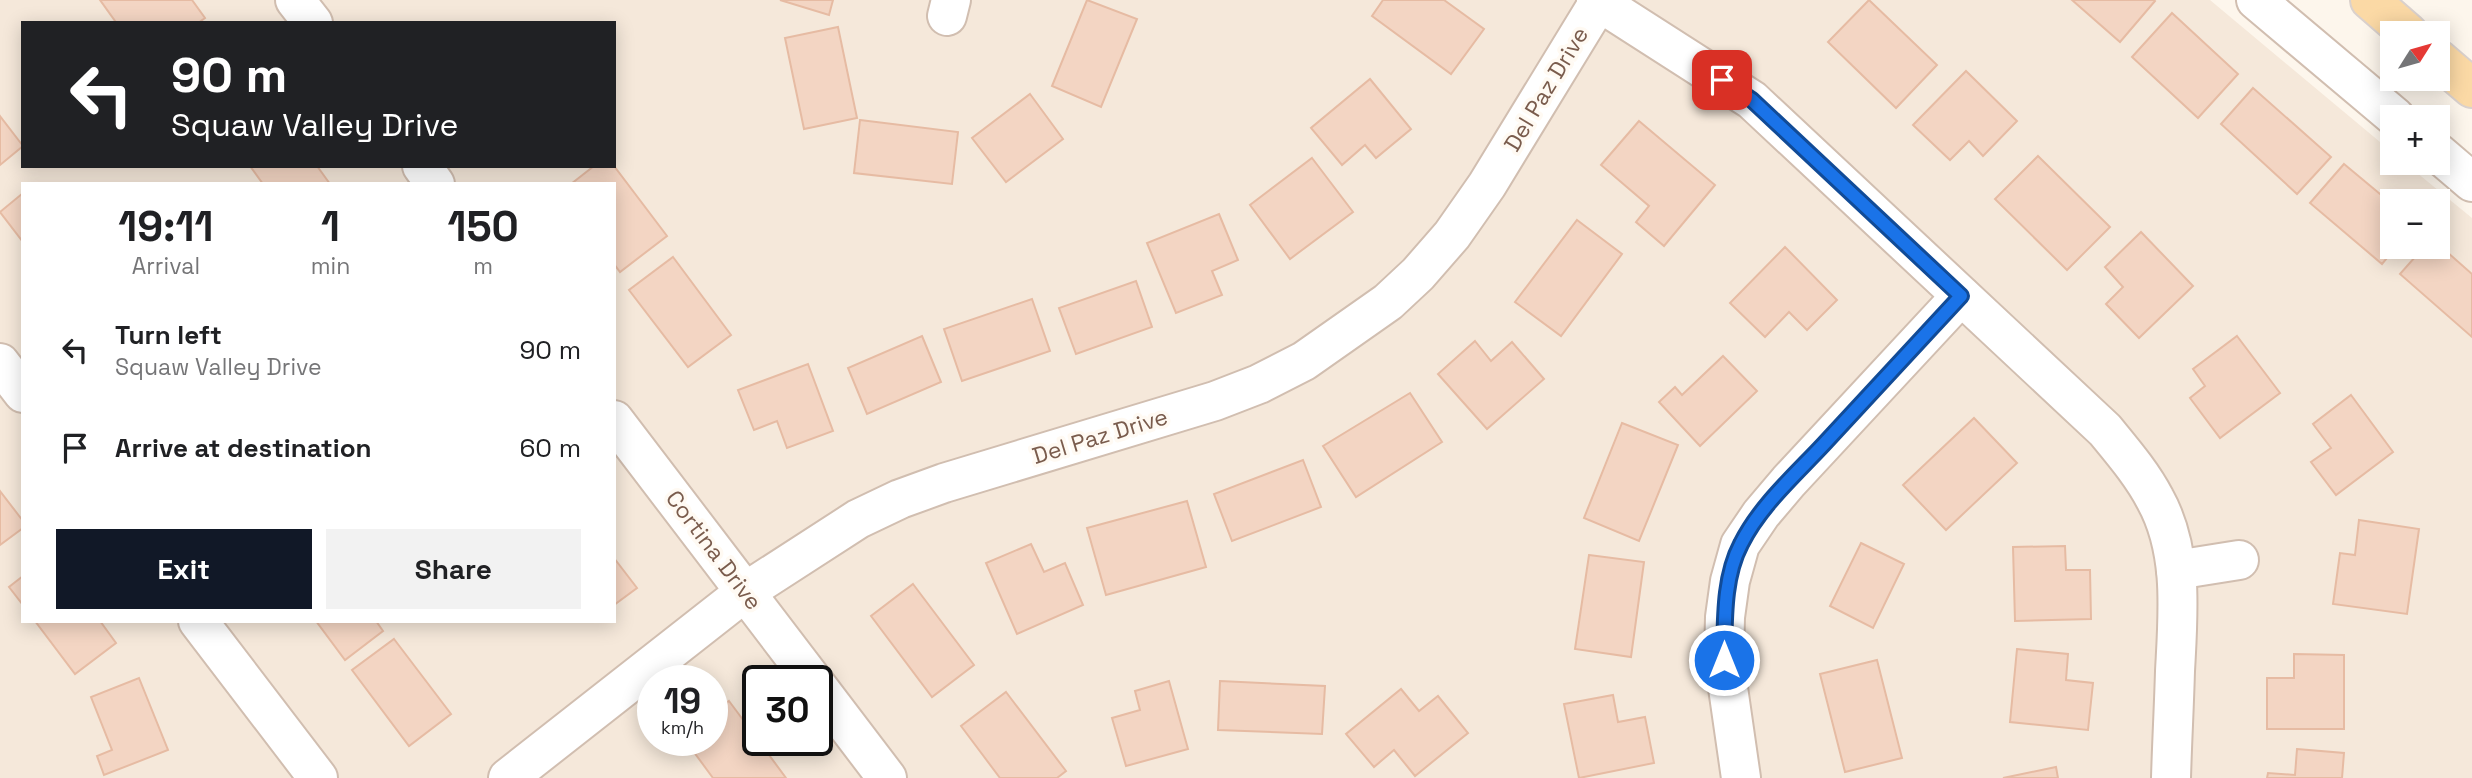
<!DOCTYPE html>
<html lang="en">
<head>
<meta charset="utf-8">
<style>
  :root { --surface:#fff; --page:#f2f2f2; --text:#202124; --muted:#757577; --accent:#111827 }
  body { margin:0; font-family:"Space Grotesk",sans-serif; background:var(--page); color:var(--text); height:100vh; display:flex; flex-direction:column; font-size:26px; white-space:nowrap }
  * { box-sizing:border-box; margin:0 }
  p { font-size:23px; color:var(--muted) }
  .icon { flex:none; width:38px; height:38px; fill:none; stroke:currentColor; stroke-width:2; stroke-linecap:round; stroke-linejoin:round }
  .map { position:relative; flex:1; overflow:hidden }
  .drawer { position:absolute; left:21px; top:182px; width:595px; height:441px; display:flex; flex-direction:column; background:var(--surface); border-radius:0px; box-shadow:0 4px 18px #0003 }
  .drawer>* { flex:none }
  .hud { position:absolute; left:21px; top:21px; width:595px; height:147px; border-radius:0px; box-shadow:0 4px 18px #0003; background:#202124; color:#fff; overflow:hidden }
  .needle { width:46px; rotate:53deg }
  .buttons { position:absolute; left:2380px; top:21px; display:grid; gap:14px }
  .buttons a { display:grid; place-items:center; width:70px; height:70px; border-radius:0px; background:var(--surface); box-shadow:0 4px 18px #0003; font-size:35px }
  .speed { position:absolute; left:637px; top:665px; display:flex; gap:14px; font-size:35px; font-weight:700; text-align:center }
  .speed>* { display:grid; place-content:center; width:91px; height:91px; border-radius:50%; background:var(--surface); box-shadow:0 4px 18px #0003; line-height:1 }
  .speed small { font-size:18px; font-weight:400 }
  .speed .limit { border:4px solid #111; border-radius:10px; background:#fff; color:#111 }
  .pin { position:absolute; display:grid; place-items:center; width:60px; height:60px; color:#fff; margin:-30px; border-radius:14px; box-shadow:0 4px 10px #0006 }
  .me { position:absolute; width:77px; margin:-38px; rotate:0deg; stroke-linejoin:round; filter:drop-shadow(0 0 5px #0008) }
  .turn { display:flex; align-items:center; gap:24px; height:147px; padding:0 35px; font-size:32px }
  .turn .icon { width:91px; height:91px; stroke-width:2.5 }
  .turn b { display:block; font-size:49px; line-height:60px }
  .eta { display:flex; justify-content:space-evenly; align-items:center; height:119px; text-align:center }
  .eta b { font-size:42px; font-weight:700; line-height:49px }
  .cta { display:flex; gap:14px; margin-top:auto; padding:14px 35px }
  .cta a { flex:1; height:80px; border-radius:0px; background:var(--accent); color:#fff; font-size:28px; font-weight:700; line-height:80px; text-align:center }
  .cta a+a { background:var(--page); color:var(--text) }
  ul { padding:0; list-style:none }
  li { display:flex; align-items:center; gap:21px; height:98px; padding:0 35px }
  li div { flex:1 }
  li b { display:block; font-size:26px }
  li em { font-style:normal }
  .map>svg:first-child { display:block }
  .residential { fill:#f5e8da; fill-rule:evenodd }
  .building { fill:#f3d5c3; stroke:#e6bba3; stroke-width:2 }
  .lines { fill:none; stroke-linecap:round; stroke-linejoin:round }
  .minor-casing { stroke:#d1beb0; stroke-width:42 }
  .major-casing { stroke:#dad1cd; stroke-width:42 }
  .minor { stroke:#fff; stroke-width:38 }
  .major { stroke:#fbd9a5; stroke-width:38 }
  .route-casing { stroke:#114b97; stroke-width:18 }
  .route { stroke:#1a73e8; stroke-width:12 }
  .labels { text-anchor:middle; stroke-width:7; stroke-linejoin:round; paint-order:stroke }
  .street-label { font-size:23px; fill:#7a5c4d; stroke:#fffaf3 }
</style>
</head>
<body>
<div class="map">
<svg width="2472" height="778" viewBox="0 0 2472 778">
  <rect width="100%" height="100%" fill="#fdf6ec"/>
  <path class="residential" d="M0,0H2210L2392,152V163H2405L2472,218V778H0ZM23,23H614V166H23ZM23,184H614V621H23ZM2392,201H2438V247H2392ZM653,681H712V740H653ZM758,681H817V740H758Z"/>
  <g class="building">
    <path d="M100,0H192L205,18L198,23H113L115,21Z"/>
    <path d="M780,0H833L829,15Z"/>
    <path d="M1087,0L1137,19L1101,107L1052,86Z"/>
    <path d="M1383,0H1444L1484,29L1451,74L1372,16Z"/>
    <path d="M1869,0L1937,65L1896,108L1828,42Z"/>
    <path d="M2072,0H2154L2155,1L2120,42Z"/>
    <path d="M2172,13L2238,74L2198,118L2132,57Z"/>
    <path d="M838,27L857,118L804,129L785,38Z"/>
    <path d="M1966,71L2017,121L1983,156L1969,141L1950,160L1913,125Z"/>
    <path d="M1370,79L1411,129L1376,158L1365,145L1342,165L1311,128Z"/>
    <path d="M2253,88L2331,157L2297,194L2221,124Z"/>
    <path d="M1030,94L1063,139L1006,182L972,138Z"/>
    <path d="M0,116L23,146L0,165Z"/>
    <path d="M860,120L958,132L952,184L854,173Z"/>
    <path d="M1639,121L1715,185L1664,246L1636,222L1649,206L1601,165Z"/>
    <path d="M2038,156L2110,227L2067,270L1995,199Z"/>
    <path d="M1312,158L1353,212L1290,259L1250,205Z"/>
    <path d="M2344,164L2392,204V247H2396L2382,264L2310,203Z"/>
    <path d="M250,166H317L330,184H263Z"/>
    <path d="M594,166H614L667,236L620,272L614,264V184H571Z"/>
    <path d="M23,193V242L0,212Z"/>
    <path d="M1219,214L1238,260L1212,271L1222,295L1176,313L1147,243Z"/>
    <path d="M1577,220L1622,254L1561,336L1515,302Z"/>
    <path d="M2141,232L2193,286L2139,338L2106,304L2123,287L2105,267Z"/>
    <path d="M2438,244L2472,274V337L2400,274L2424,247H2438Z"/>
    <path d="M1785,247L1837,300L1807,330L1789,312L1765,337L1730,303Z"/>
    <path d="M673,257L731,335L688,367L629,290Z"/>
    <path d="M1136,281L1152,327L1076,354L1059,308Z"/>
    <path d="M1032,299L1050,351L962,381L944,329Z"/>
    <path d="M922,336L941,382L867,414L848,368Z"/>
    <path d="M2237,336L2280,393L2220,438L2190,398L2205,386L2193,369Z"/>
    <path d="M1475,341L1491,361L1512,342L1544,379L1487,429L1438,374Z"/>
    <path d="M1723,356L1757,391L1700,446L1659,402L1675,387L1682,395Z"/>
    <path d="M808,364L833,431L787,448L777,421L754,430L738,390Z"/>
    <path d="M1410,393L1442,442L1356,497L1323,446Z"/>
    <path d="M2351,395L2393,452L2336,495L2311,462L2331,448L2313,424Z"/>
    <path d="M1974,418L2017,463L1946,530L1903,485Z"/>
    <path d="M1622,423L1678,445L1639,541L1584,518Z"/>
    <path d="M1303,460L1321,507L1232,541L1214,494Z"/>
    <path d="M0,491L23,521V528L0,545Z"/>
    <path d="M1187,501L1206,567L1106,595L1087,528Z"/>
    <path d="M2359,520L2419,529L2407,614L2333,604L2340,553L2355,555Z"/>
    <path d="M1861,543L1904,564L1873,628L1830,606Z"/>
    <path d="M1031,544L1044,572L1065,563L1083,605L1017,634L986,563Z"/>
    <path d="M2065,546L2066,570H2090L2091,619L2015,621L2013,547Z"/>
    <path d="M1589,555L1644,562L1631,657L1575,649Z"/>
    <path d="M614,558L637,588L614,605Z"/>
    <path d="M23,576V605L9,587Z"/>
    <path d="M913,584L974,665L932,697L871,616Z"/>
    <path d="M35,621H100L116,643L75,674Z"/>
    <path d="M316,621H376L383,631L345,660Z"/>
    <path d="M394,639L451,714L409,746L352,670Z"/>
    <path d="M2017,649L2068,654L2066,680L2093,683L2088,730L2010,722Z"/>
    <path d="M2294,654L2344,655V729H2267V678H2294Z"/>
    <path d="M1877,660L1902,758L1845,772L1820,674Z"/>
    <path d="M139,678L168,750L104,775L97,756L112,750L91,697Z"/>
    <path d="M1169,681L1188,749L1126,766L1112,718L1140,710L1135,691Z"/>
    <path d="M1220,681L1325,686L1322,734L1218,730Z"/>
    <path d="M1401,689L1419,711L1438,696L1468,733L1415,776L1394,750L1374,767L1346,734Z"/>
    <path d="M1006,692L1066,771L1057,778H1000L961,726Z"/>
    <path d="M1613,695L1618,722L1645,717L1654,763L1579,778L1564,704Z"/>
    <path d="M729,701L758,740L786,778H713L685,740H712V714Z"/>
    <path d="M2297,749L2344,753L2342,778H2267L2268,773L2295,775Z"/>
    <path d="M2056,767L2058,778H2003Z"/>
  </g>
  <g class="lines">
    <defs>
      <g id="minor">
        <path d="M295,0L313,23"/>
        <path d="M1596,0L1752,100L2105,430C2123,452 2142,474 2155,499C2184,551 2178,614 2175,671C2174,707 2172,742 2171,778"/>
        <path d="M2256,0L2395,117"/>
        <path d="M947,16L951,0"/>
        <path d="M2438,153L2472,182"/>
        <path d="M422,166L435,184"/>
        <path d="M0,363L23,393"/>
        <path d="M614,420L813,681"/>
        <path d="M2176,570L2239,560"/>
        <path d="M198,621L318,778"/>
        <path d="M817,686L887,778"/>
        <path d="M508,778L745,592L858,519L900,499L944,483L1215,401L1259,384L1304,361L1388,302L1418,274L1452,235L1487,185L1600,0"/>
        <path d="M1741,778L1724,660L1725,617L1730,581L1740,545L1761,514L1789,481L1961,296"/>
      </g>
      <g id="major">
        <path d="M2370,0L2408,33"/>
        <path d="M2438,59L2472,88"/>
      </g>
    </defs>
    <use href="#minor" class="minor-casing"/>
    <use href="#major" class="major-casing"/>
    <use href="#minor" class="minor"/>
    <use href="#major" class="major"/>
  </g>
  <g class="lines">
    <defs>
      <path id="route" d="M1722,80L1752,100L1961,296C1915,346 1869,396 1823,445C1794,476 1760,506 1741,544C1723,578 1725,622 1724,660"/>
    </defs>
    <use href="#route" class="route-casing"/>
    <use href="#route" class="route"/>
  </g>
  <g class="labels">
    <g class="street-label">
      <text transform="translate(1546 89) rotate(-59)" y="8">Del Paz Drive</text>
      <text transform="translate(1100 436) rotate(-17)" y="8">Del Paz Drive</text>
      <text transform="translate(714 550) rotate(53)" y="8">Cortina Drive</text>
    </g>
  </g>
</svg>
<div class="buttons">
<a><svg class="needle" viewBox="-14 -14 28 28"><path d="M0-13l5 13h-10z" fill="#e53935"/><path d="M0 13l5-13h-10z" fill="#757577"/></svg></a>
<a>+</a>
<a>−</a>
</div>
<div class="speed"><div>19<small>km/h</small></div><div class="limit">30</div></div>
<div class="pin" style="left:1722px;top:80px;background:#d93025"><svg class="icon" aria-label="arrive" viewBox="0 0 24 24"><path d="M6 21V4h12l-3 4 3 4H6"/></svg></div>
<svg class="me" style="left:1724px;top:660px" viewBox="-20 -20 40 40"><circle r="17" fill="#1a73e8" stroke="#fff" stroke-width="3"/><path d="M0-11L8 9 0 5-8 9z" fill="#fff"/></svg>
<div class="hud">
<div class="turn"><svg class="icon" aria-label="left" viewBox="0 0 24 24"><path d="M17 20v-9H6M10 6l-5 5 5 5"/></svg><div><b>90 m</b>Squaw Valley Drive</div></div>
</div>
<section class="drawer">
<div class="eta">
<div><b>19:11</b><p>Arrival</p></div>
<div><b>1</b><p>min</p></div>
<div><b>150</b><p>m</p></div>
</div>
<ul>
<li><svg class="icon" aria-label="left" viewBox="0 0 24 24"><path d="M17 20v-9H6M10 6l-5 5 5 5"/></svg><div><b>Turn left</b><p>Squaw Valley Drive</p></div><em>90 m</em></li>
<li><svg class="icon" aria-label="arrive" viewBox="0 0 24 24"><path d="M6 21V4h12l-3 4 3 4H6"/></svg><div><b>Arrive at destination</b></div><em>60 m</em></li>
</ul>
<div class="cta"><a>Exit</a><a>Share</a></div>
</section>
</div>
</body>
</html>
